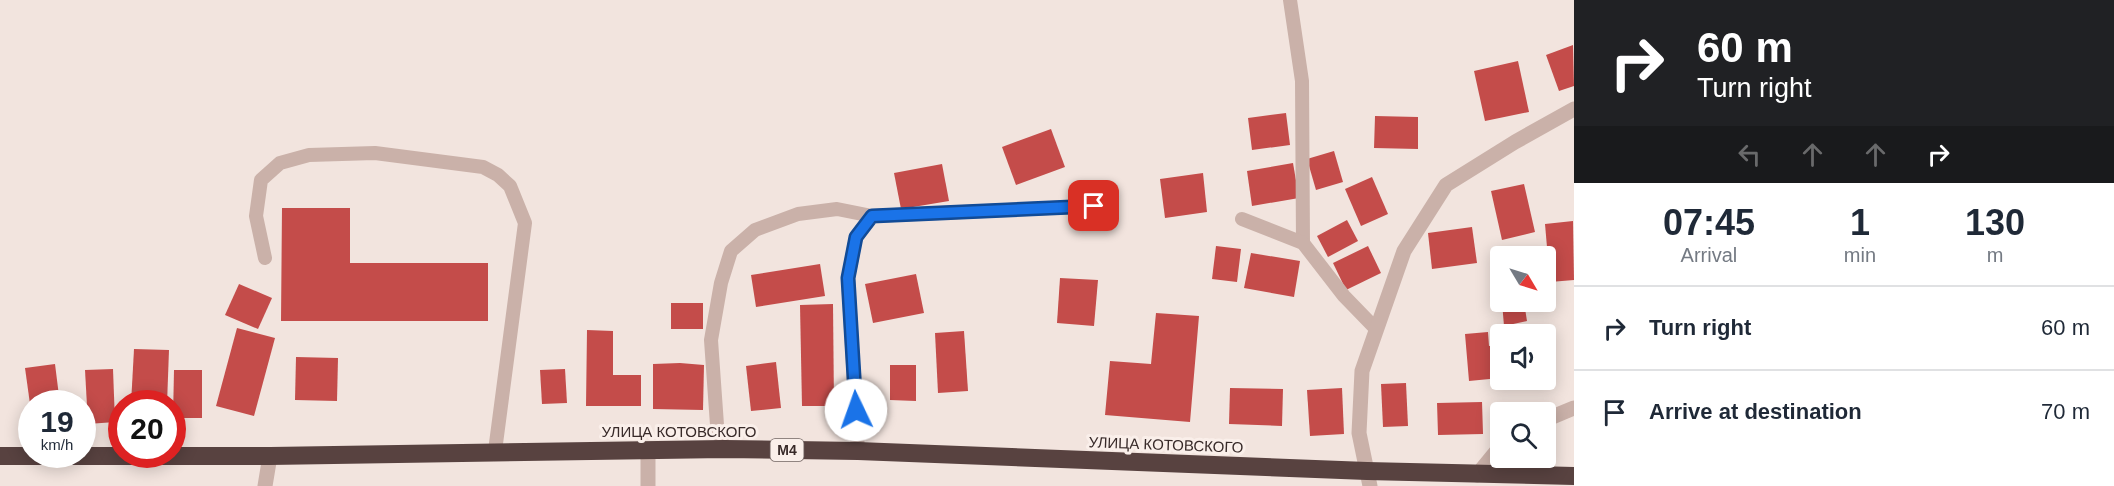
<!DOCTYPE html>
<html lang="en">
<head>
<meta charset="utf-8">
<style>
  :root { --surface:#fff; --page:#f6f6f7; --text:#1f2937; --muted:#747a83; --line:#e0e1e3 }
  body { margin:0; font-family:Arial,sans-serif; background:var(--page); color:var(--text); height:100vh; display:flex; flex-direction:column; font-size:22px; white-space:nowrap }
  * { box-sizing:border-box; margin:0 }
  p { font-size:20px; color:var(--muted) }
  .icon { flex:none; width:33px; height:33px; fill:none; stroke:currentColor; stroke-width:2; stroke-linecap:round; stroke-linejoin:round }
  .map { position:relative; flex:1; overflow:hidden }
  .details { display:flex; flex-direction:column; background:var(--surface); width:540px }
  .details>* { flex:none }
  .guide { background:#202124; color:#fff; overflow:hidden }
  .needle { width:39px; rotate:128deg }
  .tools { position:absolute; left:1490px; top:246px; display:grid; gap:12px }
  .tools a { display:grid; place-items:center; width:66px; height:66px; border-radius:6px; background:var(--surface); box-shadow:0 3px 15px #0003; font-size:30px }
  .speed { position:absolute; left:18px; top:390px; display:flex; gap:12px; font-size:30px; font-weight:700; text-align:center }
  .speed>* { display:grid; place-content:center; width:78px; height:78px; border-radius:50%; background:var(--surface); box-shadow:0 3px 15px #0003; line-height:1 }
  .speed small { font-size:15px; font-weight:400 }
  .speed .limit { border:9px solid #d22; background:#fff; color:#111 }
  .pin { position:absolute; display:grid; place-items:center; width:51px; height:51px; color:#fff; margin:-26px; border-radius:12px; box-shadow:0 3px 9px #0006 }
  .me { position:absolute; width:66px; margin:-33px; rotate:357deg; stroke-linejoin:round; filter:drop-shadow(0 0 4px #0008) }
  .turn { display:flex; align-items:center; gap:21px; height:126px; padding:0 24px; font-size:27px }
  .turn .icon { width:78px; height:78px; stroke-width:2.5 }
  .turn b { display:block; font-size:42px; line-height:51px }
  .lanes { display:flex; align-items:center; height:57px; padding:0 24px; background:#0003; justify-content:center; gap:30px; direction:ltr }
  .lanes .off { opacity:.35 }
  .eta { display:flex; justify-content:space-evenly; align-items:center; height:102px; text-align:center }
  .eta b { font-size:36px; font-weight:800; line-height:42px }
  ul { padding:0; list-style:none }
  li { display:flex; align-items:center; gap:18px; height:84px; padding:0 24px; border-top:2px solid var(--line) }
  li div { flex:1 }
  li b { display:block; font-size:22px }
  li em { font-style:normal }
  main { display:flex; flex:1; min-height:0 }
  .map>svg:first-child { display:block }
  .building { fill:#c44c4a }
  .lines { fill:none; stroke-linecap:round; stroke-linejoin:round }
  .lane { stroke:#cab1a9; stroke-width:14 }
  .street { stroke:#cab1a9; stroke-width:15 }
  .highway { stroke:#584240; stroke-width:18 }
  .route-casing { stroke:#114b97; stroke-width:15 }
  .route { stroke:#1a73e8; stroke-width:10 }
  .labels { text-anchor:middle; stroke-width:6; stroke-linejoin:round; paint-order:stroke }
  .shield { fill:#faefea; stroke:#726563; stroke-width:1.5 }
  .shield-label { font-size:14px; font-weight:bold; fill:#382a29 }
  .street-label { font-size:15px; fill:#382a29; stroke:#faefea }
</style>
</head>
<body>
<main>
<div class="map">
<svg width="1574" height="486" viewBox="0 0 1574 486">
  <rect width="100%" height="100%" fill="#f2e4de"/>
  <g class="building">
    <path d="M1573,45L1574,86L1559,91L1546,55Z"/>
    <path d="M1518,61L1529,112L1485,121L1474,71Z"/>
    <path d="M1286,113L1290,145L1252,150L1248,118Z"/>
    <path d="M1375,116L1418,117V149L1374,148Z"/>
    <path d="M1051,129L1065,167L1016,185L1002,147Z"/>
    <path d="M1334,151L1343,182L1316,190L1307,159Z"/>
    <path d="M1293,163L1299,198L1252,206L1247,171Z"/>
    <path d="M942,164L949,201L901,209L894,173Z"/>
    <path d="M1203,173L1207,212L1165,218L1160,179Z"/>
    <path d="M1372,177L1388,214L1361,226L1345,189Z"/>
    <path d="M1524,184L1535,232L1502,240L1491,191Z"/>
    <path d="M282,208H350V263H488V321H281Z"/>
    <path d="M1347,220L1358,241L1328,257L1317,236Z"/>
    <path d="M1573,221L1574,280L1550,282L1545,224Z"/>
    <path d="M1472,227L1477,263L1432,269L1428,233Z"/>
    <path d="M1216,246L1241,249L1237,282L1212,279Z"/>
    <path d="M1368,246L1381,273L1346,290L1333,263Z"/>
    <path d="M1251,253L1300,261L1294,297L1244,288Z"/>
    <path d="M820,264L825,296L756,307L751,275Z"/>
    <path d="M916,274L924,313L873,323L865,284Z"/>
    <path d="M1060,278L1098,280L1094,326L1057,323Z"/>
    <path d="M239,284L272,298L258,329L225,315Z"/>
    <path d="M1502,302H1524L1527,321L1504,326Z"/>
    <rect x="671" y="303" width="32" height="26"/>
    <path d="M833,304L834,406H802L800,305Z"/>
    <path d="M1156,313L1199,316L1190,422L1105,415L1110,361L1151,364Z"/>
    <path d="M237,328L275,338L254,416L216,406Z"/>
    <path d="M587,330L613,331V375H641V406H586Z"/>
    <path d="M964,331L968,391L938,393L935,333Z"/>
    <path d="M1488,332L1489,346L1498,345L1500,378L1469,381L1465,334Z"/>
    <path d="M134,349L169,350L167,404H131Z"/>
    <path d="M296,357L338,358L337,401L295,400Z"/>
    <path d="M776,362L781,408L751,411L746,366Z"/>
    <path d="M680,363L704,365L703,410L653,409V364Z"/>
    <path d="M55,364L60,404H30L25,368Z"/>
    <path d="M890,365H916V401L890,400Z"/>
    <path d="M113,369L115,422L88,424L85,370Z"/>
    <path d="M565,369L567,403L542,404L540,370Z"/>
    <path d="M174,370H202V418H173Z"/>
    <path d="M1406,383L1408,426L1383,427L1381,384Z"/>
    <path d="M1230,388L1283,389L1282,426L1229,424Z"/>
    <path d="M1342,388L1344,434L1310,436L1307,390Z"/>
    <path d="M1482,402L1483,434L1438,435L1437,403Z"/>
  </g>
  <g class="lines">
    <g class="lane">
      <path d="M1290,0L1302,81L1303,243"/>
      <path d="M1242,219L1303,243L1344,296L1376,329"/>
      <path d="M265,258L256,216L261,180L280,163L309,155L375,153L483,167L498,175L510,186L525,223L495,451"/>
      <path d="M724,449L717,425L711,340L721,283L731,251L755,230L798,214L837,209L872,216L1094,206"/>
      <path d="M858,451L848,278L856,237L872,216"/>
    </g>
    <g class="street">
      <path d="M1545,420L1574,408"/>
      <path d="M1477,475L1500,447"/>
      <path d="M265,486L270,456"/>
      <path d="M648,486V451"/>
      <path d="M1370,486L1359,433L1362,371L1404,251L1446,185L1515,142L1574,109"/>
    </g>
    <path class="highway" d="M0,456H270L724,449L858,451L1367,471L1574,476"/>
  </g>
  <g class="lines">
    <defs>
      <path id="route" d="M856,410L848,278L856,237L872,216L1094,206"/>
    </defs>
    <use href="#route" class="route-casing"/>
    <use href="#route" class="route"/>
  </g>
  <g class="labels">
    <rect class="shield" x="770.5" y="439" width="33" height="22" rx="4.5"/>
    <g class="shield-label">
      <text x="787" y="455">M4</text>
    </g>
    <g class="street-label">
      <text x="679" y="437">УЛИЦА КОТОВСКОГО</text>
      <text transform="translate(1166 445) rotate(2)" y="5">УЛИЦА КОТОВСКОГО</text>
    </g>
  </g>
</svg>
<div class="tools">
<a><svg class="needle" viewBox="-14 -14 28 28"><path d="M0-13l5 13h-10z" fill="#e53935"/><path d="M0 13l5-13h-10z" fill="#747a83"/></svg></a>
<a><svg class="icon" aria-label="sound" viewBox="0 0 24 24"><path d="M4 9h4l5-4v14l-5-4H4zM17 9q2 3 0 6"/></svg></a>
<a><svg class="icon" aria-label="search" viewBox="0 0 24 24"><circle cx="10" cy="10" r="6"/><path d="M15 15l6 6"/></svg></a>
</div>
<div class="speed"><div>19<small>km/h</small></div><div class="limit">20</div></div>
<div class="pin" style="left:1094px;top:206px;background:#d93025"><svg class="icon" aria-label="arrive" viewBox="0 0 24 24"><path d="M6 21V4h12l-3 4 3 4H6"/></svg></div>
<svg class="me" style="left:856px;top:410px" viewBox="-20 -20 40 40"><circle r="19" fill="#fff"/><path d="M0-13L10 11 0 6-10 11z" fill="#1a73e8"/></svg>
</div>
<section class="details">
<div class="guide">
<div class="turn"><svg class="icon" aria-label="right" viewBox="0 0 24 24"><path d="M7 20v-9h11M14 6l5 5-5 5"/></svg><div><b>60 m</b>Turn right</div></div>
<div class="lanes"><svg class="icon off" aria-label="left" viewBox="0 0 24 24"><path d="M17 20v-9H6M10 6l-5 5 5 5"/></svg><svg class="icon off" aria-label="ahead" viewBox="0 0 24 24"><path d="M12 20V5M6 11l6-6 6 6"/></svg><svg class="icon off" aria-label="ahead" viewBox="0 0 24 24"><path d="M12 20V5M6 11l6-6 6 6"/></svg><svg class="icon" aria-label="right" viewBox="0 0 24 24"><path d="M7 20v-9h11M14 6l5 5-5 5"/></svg></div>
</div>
<div class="eta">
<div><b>07:45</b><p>Arrival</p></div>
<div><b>1</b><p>min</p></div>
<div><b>130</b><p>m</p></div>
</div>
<ul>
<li><svg class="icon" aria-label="right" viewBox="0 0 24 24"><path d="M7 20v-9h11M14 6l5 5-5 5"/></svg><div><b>Turn right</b></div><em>60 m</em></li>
<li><svg class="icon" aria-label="arrive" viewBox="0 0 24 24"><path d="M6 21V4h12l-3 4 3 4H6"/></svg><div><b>Arrive at destination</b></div><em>70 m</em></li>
</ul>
</section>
</main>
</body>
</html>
